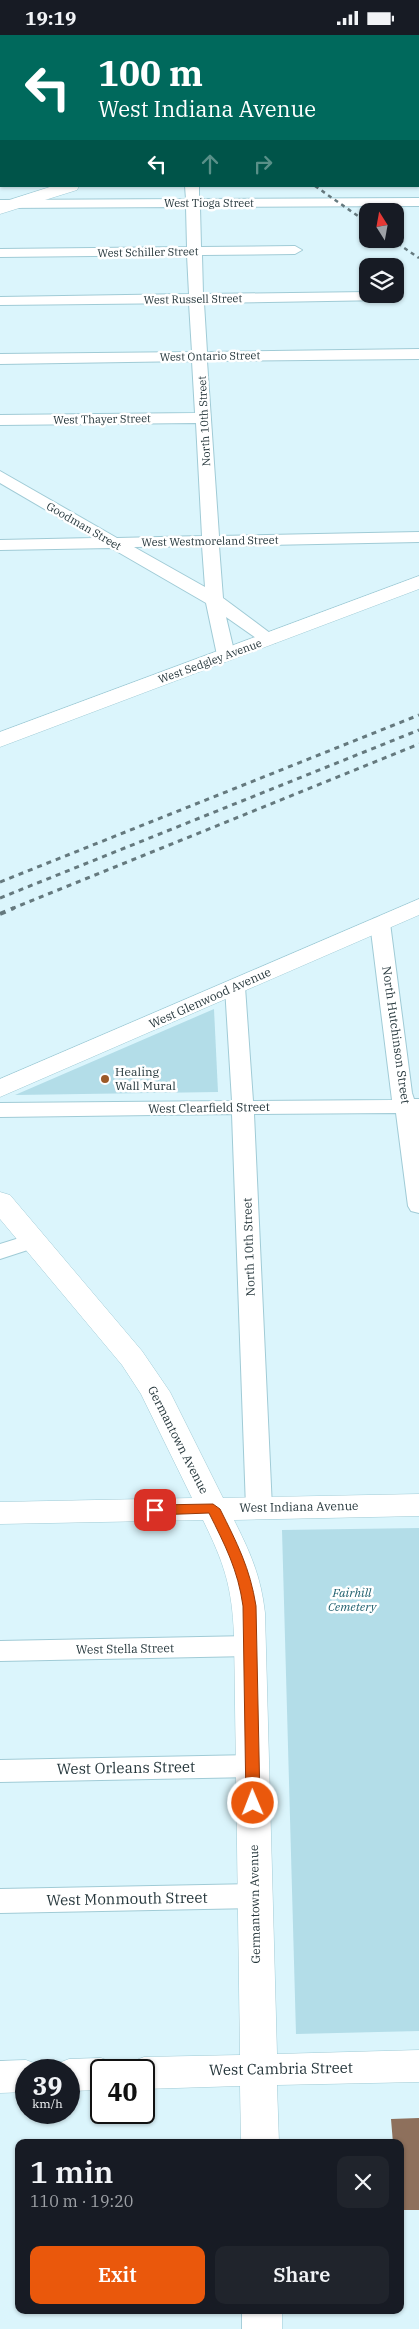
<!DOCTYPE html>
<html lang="en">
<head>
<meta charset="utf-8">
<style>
  :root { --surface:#171b24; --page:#20242c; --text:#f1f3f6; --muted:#9ea1a6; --accent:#ea580c }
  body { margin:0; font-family:"IBM Plex Serif",serif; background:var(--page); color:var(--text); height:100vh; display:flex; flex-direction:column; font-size:19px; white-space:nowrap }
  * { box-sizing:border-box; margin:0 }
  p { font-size:16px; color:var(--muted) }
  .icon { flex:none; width:28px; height:28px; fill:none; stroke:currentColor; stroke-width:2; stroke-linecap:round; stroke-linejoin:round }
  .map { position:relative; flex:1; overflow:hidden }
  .side { position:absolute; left:15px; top:2104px; width:389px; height:175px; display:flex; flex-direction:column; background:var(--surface); border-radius:10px; box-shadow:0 1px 4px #0004 }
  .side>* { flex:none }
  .guide { position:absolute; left:0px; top:0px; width:420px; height:152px; box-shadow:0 1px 4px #0004; background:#00695c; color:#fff; overflow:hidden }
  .needle { width:32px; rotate:349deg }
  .fabs { position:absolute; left:359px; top:168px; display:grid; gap:10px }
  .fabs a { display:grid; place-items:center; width:45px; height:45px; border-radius:10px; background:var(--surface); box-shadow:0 1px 4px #0004; font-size:25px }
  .speed { position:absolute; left:15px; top:2024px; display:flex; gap:10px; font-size:25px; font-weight:700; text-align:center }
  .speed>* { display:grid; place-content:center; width:65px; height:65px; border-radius:50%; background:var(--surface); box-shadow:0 1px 4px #0004; line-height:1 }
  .speed small { font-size:12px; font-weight:400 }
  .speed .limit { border:2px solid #111; border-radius:8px; background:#fff; color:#111 }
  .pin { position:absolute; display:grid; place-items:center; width:42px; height:42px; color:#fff; margin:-21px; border-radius:10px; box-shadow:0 2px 8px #0006 }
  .me { position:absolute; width:55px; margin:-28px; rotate:359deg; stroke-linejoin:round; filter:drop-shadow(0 0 4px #0008) }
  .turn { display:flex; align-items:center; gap:18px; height:105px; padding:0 15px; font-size:22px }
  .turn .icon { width:65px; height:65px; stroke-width:2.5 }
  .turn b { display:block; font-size:35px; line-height:42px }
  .lanes { display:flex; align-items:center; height:48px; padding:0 15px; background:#0003; justify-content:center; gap:25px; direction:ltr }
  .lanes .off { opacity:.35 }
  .round { display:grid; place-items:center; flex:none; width:52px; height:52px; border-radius:10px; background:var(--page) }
  .overview { display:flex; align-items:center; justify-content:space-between; height:85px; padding:0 15px }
  h1 { font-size:30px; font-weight:600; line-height:38px }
  .cta { display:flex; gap:10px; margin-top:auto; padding:10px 15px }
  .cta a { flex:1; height:58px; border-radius:10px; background:var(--accent); color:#fff; font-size:20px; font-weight:600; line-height:58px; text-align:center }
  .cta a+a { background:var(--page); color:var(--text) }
  .status { display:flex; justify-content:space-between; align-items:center; height:35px; padding:0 25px; background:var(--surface); direction:ltr }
  .status svg { height:14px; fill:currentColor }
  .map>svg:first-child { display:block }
  .green { fill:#b3dde8 }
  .building { fill:#8e705c }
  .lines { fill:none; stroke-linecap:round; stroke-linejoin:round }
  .minor-casing { stroke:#a0cbd6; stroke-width:2 }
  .tertiary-casing { stroke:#a0cbd6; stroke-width:1 }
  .secondary-casing { stroke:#a0cbd6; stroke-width:1 }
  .minor { fill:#fff; fill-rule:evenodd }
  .tertiary { fill:#fff; fill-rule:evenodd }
  .secondary { fill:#fff; fill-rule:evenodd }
  .rail-far2 { stroke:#65797e; stroke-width:2.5; stroke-dasharray:4 4; stroke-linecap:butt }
  .rail-far1 { stroke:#65797e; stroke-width:3; stroke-dasharray:5 5; stroke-linecap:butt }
  .rail { stroke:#65797e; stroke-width:4; stroke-dasharray:6 6; stroke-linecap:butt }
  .route { fill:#ea580c; stroke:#983908 }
  .poi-dot { fill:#9c5a28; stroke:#fff; stroke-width:2 }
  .labels { text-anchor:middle; stroke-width:5; stroke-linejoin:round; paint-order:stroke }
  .far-street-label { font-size:11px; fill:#26373c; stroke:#fff }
  .street-label { font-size:12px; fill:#26373c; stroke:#fff }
  .poi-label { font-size:12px; fill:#26373c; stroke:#fff; text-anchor:start }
  .park-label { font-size:12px; font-style:italic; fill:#1f5f6d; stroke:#fff }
  .near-street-label { font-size:15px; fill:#26373c; stroke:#fff }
</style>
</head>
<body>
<div class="status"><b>19:19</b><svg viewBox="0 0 49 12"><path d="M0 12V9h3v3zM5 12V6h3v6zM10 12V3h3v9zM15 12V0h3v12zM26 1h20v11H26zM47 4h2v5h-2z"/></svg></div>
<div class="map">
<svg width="419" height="2294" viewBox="0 0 419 2294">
  <rect width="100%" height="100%" fill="#dbf5fc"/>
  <g class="green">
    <path d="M214,974L218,1057L15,1060Z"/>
    <path d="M419,1493V1996L296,1999L282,1495Z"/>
  </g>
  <path class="building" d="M419,2083V2175H400V2108H393L391,2084Z"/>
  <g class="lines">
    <defs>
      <g id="minor">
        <rect x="25" y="0" width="12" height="1"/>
        <rect x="336" y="0" width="12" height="1"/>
        <rect x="0" y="39" width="1" height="8"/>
        <path d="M185,151H199V164L419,163V171L200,172L201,212L295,211L302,215L295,219L202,220L203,259L368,257V259H392L393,261L386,265L204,268L207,317L419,314V324L207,326L219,501L419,497V507L219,511L223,563L278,604L275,608H263L226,582L235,620L232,624H220L217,620L206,568L111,513L0,515V505L94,503L0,448V436L117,503L202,501L196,388L0,390V380L195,378L192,326L0,329V319L192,317L189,268L0,270V262L189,259L187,220L0,222V214L187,212L186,172L0,173V165L186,164ZM202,511L205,552L134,512Z"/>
        <path d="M380,882L387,884L390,888L412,1058L414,1064H419V1178L411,1176L408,1171L396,1078L254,1079L272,1473L268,1479L259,1482L250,1479L246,1473L232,1079L0,1082V1068L232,1066L225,952L228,948L235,946L242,948L245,952L253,1066L392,1065L370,888L373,884Z"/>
        <path d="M32,1199L40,1201L44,1206L40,1211L0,1224V1209Z"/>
        <path d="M250,1601L259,1604L263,1611L259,1618L250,1621L0,1626V1606Z"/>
        <path d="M253,1720L263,1723L267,1731L263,1739L253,1742L0,1747V1725Z"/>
        <path d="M255,1849L265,1853L269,1861L265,1869L255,1873L0,1878V1854Z"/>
      </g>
      <g id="tertiary">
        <path d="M53,151H79L77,155L0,179V168Z"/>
        <path d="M0,1157L10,1160L142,1316L170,1357L223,1463L419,1459V1481L234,1485C250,1517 261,1541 265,1578L277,2019L419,2015V2047L277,2050L279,2108H241L240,2051L144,2054V2035H127L131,2027L144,2022L240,2020L234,1600C232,1551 224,1528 203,1485L0,1489V1467L192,1463L141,1359L122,1330L0,1184Z"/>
        <path d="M101,2023L114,2028L118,2035H101V2055L69,2056V2035H53L56,2029L69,2024Z"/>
        <path d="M26,2025L39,2030L42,2035H26V2057L0,2058V2026Z"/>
        <rect x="242" y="2275" width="40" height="19"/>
      </g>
      <g id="secondary">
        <path d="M419,541V554L0,712V697Z"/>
        <path d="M419,864V880L0,1062V1044Z"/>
      </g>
    </defs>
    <use href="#minor" class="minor-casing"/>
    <use href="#tertiary" class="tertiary-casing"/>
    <use href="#secondary" class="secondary-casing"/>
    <use href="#minor" class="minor"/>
    <use href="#tertiary" class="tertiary"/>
    <use href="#secondary" class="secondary"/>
    <g class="rail-far2">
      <path d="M96,0L98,1"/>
      <path d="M315,151L368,188"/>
      <path d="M391,204L419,223"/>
    </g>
    <g class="rail-far1">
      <path d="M0,847L419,680"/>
      <path d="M0,863L419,695"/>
      <path d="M11,874L419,709"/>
    </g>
    <path class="rail" d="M0,879L14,873"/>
  </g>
  <path class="route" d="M213,1469L220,1474C237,1508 250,1533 256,1571L260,1768L258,1772H248L246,1768L243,1571C238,1535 225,1510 209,1478L155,1480L149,1475L155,1470Z"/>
  <circle class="poi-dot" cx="105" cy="1044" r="5"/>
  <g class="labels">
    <g class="far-street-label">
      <text x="209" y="172">West Tioga Street</text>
      <text transform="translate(148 217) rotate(-1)" y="4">West Schiller Street</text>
      <text transform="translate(193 264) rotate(-1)" y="4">West Russell Street</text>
      <text transform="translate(210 321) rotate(-1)" y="4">West Ontario Street</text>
      <text transform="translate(102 384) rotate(-1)" y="4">West Thayer Street</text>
      <text transform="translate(204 386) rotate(-93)" y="4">North 10th Street</text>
      <text transform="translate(84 491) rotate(30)" y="4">Goodman Street</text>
      <text transform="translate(210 506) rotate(-1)" y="4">West Westmoreland Street</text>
      <text transform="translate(210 626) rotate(-20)" y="4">West Sedgley Avenue</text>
    </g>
    <g class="street-label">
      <text transform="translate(210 963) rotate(-24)" y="4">West Glenwood Avenue</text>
      <text transform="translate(396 1000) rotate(82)" y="4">North Hutchinson Street</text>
      <text transform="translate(209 1073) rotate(-1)" y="4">West Clearfield Street</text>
      <text transform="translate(249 1212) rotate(-92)" y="4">North 10th Street</text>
      <text transform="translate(178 1405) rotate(63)" y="4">Germantown Avenue</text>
      <text transform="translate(299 1472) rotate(-1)" y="4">West Indiana Avenue</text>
      <text transform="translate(125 1614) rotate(-1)" y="4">West Stella Street</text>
      <text transform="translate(255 1869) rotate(-91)" y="4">Germantown Avenue</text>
    </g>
    <g class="poi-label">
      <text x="115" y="1041">Healing<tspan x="115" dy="14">Wall Mural</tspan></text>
    </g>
    <g class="park-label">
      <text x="352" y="1562">Fairhill<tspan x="352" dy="14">Cemetery</tspan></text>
    </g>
    <g class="near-street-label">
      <text transform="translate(126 1733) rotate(-1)" y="5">West Orleans Street</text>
      <text transform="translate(127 1864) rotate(-1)" y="5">West Monmouth Street</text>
      <text transform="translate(281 2034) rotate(-1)" y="5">West Cambria Street</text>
    </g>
  </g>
</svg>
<div class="fabs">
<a><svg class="needle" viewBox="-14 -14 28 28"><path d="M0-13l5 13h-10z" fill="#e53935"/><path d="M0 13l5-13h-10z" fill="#9ea1a6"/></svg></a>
<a><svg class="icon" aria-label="layers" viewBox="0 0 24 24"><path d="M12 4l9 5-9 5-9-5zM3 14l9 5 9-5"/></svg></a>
</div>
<div class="speed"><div>39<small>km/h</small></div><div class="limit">40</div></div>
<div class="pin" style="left:155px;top:1475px;background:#d93025"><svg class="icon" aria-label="arrive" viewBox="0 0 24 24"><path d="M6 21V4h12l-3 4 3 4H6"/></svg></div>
<svg class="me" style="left:253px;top:1768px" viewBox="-20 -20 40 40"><circle r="17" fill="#ea580c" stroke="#fff" stroke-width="3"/><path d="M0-11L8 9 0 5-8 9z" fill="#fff"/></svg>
<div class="guide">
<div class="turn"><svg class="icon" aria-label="left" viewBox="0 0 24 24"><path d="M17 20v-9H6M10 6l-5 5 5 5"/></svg><div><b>100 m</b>West Indiana Avenue</div></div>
<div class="lanes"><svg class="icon" aria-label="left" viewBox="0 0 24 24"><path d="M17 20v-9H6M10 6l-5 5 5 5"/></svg><svg class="icon off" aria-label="ahead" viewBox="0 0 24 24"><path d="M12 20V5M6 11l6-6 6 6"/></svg><svg class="icon off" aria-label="right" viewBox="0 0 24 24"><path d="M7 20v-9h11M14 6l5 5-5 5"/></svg></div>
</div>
<section class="side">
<div class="overview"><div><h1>1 min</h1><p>110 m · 19:20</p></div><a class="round"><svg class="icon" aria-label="close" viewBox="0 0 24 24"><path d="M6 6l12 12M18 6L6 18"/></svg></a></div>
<div class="cta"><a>Exit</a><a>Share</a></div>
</section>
</div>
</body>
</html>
